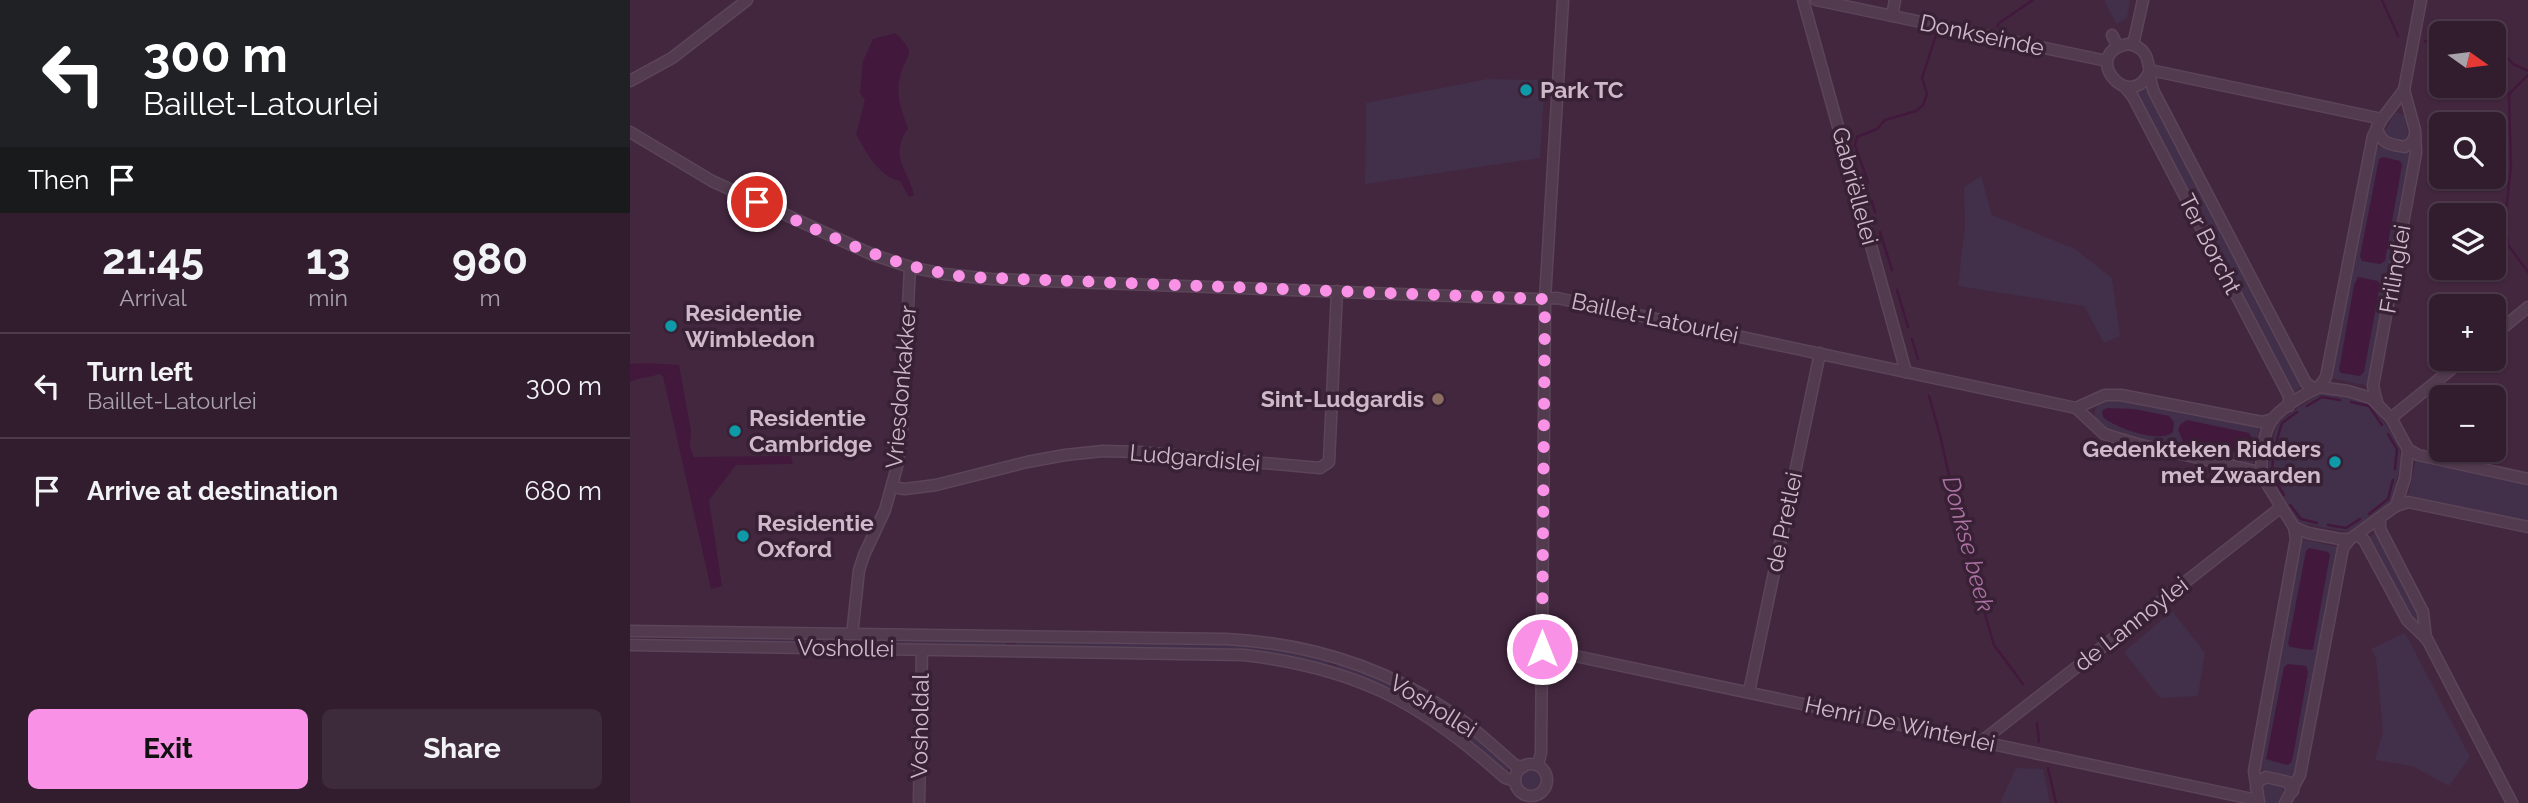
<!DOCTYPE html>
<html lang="en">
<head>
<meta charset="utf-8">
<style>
  :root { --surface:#321d2f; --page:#3d2a3b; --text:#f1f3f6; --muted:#a8a2aa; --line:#4d3b4b; --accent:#f991e6 }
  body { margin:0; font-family:Raleway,sans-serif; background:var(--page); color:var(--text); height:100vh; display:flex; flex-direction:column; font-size:26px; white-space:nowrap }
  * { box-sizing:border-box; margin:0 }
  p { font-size:23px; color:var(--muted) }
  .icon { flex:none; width:38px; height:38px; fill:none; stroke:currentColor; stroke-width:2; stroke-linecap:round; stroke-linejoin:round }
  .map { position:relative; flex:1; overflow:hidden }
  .panel { display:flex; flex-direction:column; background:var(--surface); width:630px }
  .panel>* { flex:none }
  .guide { background:#202124; color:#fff; overflow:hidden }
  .needle { width:46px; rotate:104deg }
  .tools { position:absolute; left:1799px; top:21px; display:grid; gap:14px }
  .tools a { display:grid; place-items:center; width:77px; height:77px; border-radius:10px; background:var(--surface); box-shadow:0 2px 5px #0004,0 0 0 2px var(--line); font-size:35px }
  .pin { position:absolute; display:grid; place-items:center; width:60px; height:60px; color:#fff; margin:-30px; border:4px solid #fff; border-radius:50%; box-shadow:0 2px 7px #0007 }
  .me { position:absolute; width:77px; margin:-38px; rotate:0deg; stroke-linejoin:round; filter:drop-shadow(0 0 5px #0008) }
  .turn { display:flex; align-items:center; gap:24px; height:147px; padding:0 28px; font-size:32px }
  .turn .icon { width:91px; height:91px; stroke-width:2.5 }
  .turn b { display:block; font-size:49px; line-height:60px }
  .then { display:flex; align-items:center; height:66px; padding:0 28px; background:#0003; gap:14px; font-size:26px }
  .eta { display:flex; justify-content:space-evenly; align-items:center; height:119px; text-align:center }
  .eta b { font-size:42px; font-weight:700; line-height:49px }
  .primary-button { display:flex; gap:14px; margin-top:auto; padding:14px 28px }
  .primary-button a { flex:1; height:80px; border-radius:10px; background:var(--accent); color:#111; font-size:28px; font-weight:700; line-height:80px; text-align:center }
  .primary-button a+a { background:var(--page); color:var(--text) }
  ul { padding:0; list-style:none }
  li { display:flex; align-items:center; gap:21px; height:105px; padding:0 28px; border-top:2px solid var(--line) }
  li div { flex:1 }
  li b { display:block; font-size:26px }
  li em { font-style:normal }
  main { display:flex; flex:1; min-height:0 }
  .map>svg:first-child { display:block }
  .green { fill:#422f49 }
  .water { fill:#42193c }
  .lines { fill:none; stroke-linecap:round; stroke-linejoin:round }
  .stream { stroke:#42193c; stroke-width:2.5 }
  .minor-casing { stroke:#5c4559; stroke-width:13 }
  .minor { stroke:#533b4f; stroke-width:10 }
  .route { stroke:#f991e6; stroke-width:12; stroke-dasharray:0 21.6 }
  .culture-dot { fill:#0f9aa8; stroke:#382035; stroke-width:2.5 }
  .education-dot { fill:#8d6e63; stroke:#382035; stroke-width:2.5 }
  .labels { text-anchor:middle; stroke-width:7; stroke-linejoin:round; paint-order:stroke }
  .street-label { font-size:23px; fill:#cdb9c9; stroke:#382035 }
  .poi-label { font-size:23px; font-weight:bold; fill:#cdb9c9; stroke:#382035; text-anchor:start }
  .water-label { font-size:24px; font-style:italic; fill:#ab72a3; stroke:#382035 }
</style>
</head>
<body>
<main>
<section class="panel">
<div class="guide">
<div class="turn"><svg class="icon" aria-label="left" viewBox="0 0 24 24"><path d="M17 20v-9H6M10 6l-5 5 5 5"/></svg><div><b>300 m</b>Baillet-Latourlei</div></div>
<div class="then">Then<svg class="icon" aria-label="arrive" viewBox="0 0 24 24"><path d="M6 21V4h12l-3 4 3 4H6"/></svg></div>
</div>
<div class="eta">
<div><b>21:45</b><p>Arrival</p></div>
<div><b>13</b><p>min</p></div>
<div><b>980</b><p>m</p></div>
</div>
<ul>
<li><svg class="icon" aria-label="left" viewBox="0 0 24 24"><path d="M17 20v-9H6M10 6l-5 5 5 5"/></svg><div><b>Turn left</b><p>Baillet-Latourlei</p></div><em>300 m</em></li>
<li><svg class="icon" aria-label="arrive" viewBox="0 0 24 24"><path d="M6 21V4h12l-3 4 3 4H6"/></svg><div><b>Arrive at destination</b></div><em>680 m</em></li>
</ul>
<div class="primary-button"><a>Exit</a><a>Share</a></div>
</section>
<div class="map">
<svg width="1898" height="803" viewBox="0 0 1898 803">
  <rect width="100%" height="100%" fill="#43273f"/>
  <g class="green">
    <path d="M1474,0H1500L1497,18L1486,24Z"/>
    <path d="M857,79L915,80L910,158L735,184L736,103Z"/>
    <path d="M1513,86L1518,88L1673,386L1662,394L1506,94L1507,90Z"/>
    <path d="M1765,113H1769L1775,116L1778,135L1772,143L1760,141L1754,136L1755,130Z"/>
    <path d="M1749,147L1777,152L1781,157L1738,386L1700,378L1745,148Z"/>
    <path d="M1351,176L1362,215L1445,249L1482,278L1490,336L1474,343L1454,306L1328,286L1335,225L1334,187Z"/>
    <path d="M1691,392L1740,402L1769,444L1771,460L1764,495L1759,504L1718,532L1669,523L1641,482L1638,465L1645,429L1651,420Z"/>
    <path d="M1477,399L1511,402L1630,425L1623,464L1511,442L1474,430L1464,416L1466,407Z"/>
    <path d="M1786,459L1856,473L1858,475L1898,481V524L1878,520L1876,517L1851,512L1848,514L1778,498Z"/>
    <path d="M1747,531L1791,614L1788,623H1783L1737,539Z"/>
    <path d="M1671,539L1709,547L1665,774C1655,780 1636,776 1628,767Z"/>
    <path d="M1542,611L1575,653L1568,696L1530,698L1494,652Z"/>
    <path d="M1775,633L1840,757L1819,786L1782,766L1745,760L1753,732L1746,658L1741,649Z"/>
    <path d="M56,635L216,637V645L56,642Z"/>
    <path d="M238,637L375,639L377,641L375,646H237Z"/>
    <path d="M386,640L619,643L647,647L700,661L695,666L645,655L387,648L385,646Z"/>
    <path d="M708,663C779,685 824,719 880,765L877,774C826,724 775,697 709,670L706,667Z"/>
    <path d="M1386,768L1413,769L1420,803H1370Z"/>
    <circle cx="901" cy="780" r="12"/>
    <path d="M1637,782L1653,786L1654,792L1649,803H1634L1632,787Z"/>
  </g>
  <g class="water">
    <path d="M265,33C289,55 276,52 270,77C265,95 272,112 278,128C259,157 277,167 284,195L279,197L270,181C249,177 235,151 226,134L235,100L230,93L233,61L243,39Z"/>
    <path d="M1753,157L1770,161L1772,165L1755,261L1750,264L1732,261L1730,256L1749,159Z"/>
    <path d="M1728,277L1748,281L1750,285L1734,372L1730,376L1711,373L1709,370L1724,285Z"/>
    <path d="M17,363L49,365L61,431L60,447L64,457L161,456L163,464L106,465L79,500L92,586L81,589L33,376L29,374C19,378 9,377 0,382V364Z"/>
    <path d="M1477,408L1504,409L1539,416L1544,422L1543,432C1530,444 1485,428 1473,417L1472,411Z"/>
    <path d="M1557,420L1619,433C1626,442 1623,452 1611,454L1553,442L1548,429L1551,424Z"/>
    <path d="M1679,548L1698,552L1700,555L1683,649L1680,650L1660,647L1658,644L1676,551Z"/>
    <path d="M1658,664L1676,666L1678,672L1663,756L1661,763L1657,765L1636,759L1654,667Z"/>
  </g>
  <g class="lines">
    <g class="stream">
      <path d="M1752,0L1768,36"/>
      <path d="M1367,27L1369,23L1403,0"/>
      <path d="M1795,41L1811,47"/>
      <path d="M1348,43L1363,46"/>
      <path d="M1864,49L1875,55L1883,64L1898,71"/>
      <path d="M1898,75L1879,94L1881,166L1875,219L1878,245L1898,272"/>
      <path d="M1238,182L1225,145L1227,137L1247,129L1255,120L1286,111L1293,105L1297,94L1292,78L1306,35L1339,41"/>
      <path d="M1242,201L1245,212"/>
      <path d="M1250,232L1262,270"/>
      <path d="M1267,290L1278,327"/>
      <path d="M1282,339L1288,359"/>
      <path d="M1299,396L1310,435L1333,538L1364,645L1393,684"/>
      <path d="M1721,402L1739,406L1752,425"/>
      <path d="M1677,406L1692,397L1710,400"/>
      <path d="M1758,434L1767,449L1765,469"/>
      <path d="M1645,446L1652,423L1667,412"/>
      <path d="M1643,457L1642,475L1654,495"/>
      <path d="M1660,505L1671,519L1687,523"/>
      <path d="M1739,514L1758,499L1763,480"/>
      <path d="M1698,525L1716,528L1730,519"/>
      <path d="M1407,723L1409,742"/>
      <path d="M1418,768L1426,803"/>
    </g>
    <defs>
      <g id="minor">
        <path d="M1173,0L1276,372"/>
        <path d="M1186,0L1477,61"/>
        <path d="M1262,16L1265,0"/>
        <path d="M1482,35L1488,47"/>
        <path d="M1503,45L1513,0"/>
        <path d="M1520,70C1501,117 1448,53 1498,44C1525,48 1516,73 1524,92L1676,383L1685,389"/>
        <path d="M1520,70L1752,119"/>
        <path d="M0,81L42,58L117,0"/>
        <path d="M1494,86L1503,97L1659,396V406"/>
        <path d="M1747,127C1750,144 1760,144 1775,147L1782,142L1785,136"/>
        <path d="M0,132L82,181L241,254L280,267L314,274L361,279L906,299L927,298L1446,408L1474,434L1507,444L1621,470L1632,476"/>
        <path d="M1864,335L1898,307"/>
        <path d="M1689,387L1718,391L1741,398L1761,418L1778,449L1775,478L1766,506L1720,539H1710L1678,533L1664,527L1632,476C1630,460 1633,433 1642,420C1652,406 1675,394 1689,387Z"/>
        <path d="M1689,387L1696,377L1743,136L1752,119L1774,90"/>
        <path d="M1747,402L1743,386L1786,153L1785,130L1774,90L1791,0"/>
        <path d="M1446,408L1475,395H1491L1632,422L1643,419"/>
        <path d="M1761,418L1834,359"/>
        <path d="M1778,449L1788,455L1898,479"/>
        <path d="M262,487L275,489L306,485L397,462L435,455L473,451L509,452L690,468L699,462L707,291"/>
        <path d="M1766,506L1778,502L1898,527"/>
        <path d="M1750,520V529L1793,612L1796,639"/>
        <path d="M1727,535L1734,540L1777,620L1797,639L1882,803"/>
        <path d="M223,626L229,570L234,555L255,510L268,463L272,428L280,267"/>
        <path d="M0,631L596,639C674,643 749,665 814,708C840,724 862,745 885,765L893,767"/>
        <path d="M0,645L614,655C727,668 792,703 875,778L885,781"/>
        <path d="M912,649L1627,800"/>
        <path d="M1119,692L1190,353"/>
        <path d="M1352,741L1650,508"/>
        <circle cx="901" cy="780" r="16"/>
        <path d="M908,765L911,753L915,299L933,0"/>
        <path d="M1626,788L1629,781L1636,777L1658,782L1663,791"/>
        <path d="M1629,802L1624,771L1666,539L1664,527"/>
        <path d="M289,803L292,650"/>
        <path d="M1655,803L1670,775L1713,548L1720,539"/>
      </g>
    </defs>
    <use href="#minor" class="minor-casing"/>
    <use href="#minor" class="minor"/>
  </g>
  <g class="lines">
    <path class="route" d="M127,202C197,235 259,267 337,277L915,299L912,649"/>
  </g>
  <g class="culture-dot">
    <circle cx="896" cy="90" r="7"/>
    <circle cx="41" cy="326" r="7"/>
    <circle cx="105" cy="431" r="7"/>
    <circle cx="1705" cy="462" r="7"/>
    <circle cx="113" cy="536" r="7"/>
  </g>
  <circle class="education-dot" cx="808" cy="399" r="7"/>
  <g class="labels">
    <g class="street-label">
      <text transform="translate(1352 35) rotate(12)" y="8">Donkseinde</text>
      <text transform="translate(1225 186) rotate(75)" y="8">Gabriëllelei</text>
      <text transform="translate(1580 244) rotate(63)" y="8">Ter Borcht</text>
      <text transform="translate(1765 269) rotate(-80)" y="8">Frilinglei</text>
      <text transform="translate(1025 318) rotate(12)" y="8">Baillet-Latourlei</text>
      <text transform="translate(271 387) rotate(-85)" y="8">Vriesdonkakker</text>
      <text transform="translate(565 458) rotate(5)" y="8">Ludgardislei</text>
      <text transform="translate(1154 522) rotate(-78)" y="8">de Pretlei</text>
      <text transform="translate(1501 624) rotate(-38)" y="8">de Lannoylei</text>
      <text transform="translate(216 648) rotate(1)" y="8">Voshollei</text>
      <text transform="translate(803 706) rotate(32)" y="8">Voshollei</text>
      <text transform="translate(1270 724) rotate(12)" y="8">Henri De Winterlei</text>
      <text transform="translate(290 726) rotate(-89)" y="8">Vosholdal</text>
    </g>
    <g class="poi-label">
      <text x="910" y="98">Park TC</text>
      <text x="55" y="321">Residentie<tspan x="55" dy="26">Wimbledon</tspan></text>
      <text x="794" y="407" text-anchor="end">Sint-Ludgardis</text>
      <text x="119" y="426">Residentie<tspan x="119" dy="26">Cambridge</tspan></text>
      <text x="1691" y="457" text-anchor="end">Gedenkteken Ridders<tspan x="1691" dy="26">met Zwaarden</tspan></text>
      <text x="127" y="531">Residentie<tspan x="127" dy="26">Oxford</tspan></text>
    </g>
    <g class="water-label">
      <text transform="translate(1338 544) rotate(75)" y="8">Donkse beek</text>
    </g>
  </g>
</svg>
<div class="tools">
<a><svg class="needle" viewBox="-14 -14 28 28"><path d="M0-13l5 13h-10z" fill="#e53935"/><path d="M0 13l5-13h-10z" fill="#a8a2aa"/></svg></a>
<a><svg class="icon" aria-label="search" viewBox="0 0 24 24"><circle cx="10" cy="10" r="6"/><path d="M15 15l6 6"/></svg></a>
<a><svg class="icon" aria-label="layers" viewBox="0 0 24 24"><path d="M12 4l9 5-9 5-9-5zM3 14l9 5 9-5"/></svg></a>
<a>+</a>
<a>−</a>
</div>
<div class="pin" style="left:127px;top:202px;background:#d93025"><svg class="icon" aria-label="arrive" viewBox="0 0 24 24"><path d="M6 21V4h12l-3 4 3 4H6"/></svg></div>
<svg class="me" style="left:912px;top:649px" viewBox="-20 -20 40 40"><circle r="17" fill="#f991e6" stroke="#fff" stroke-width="3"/><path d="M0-11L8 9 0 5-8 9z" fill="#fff"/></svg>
</div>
</main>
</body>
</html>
